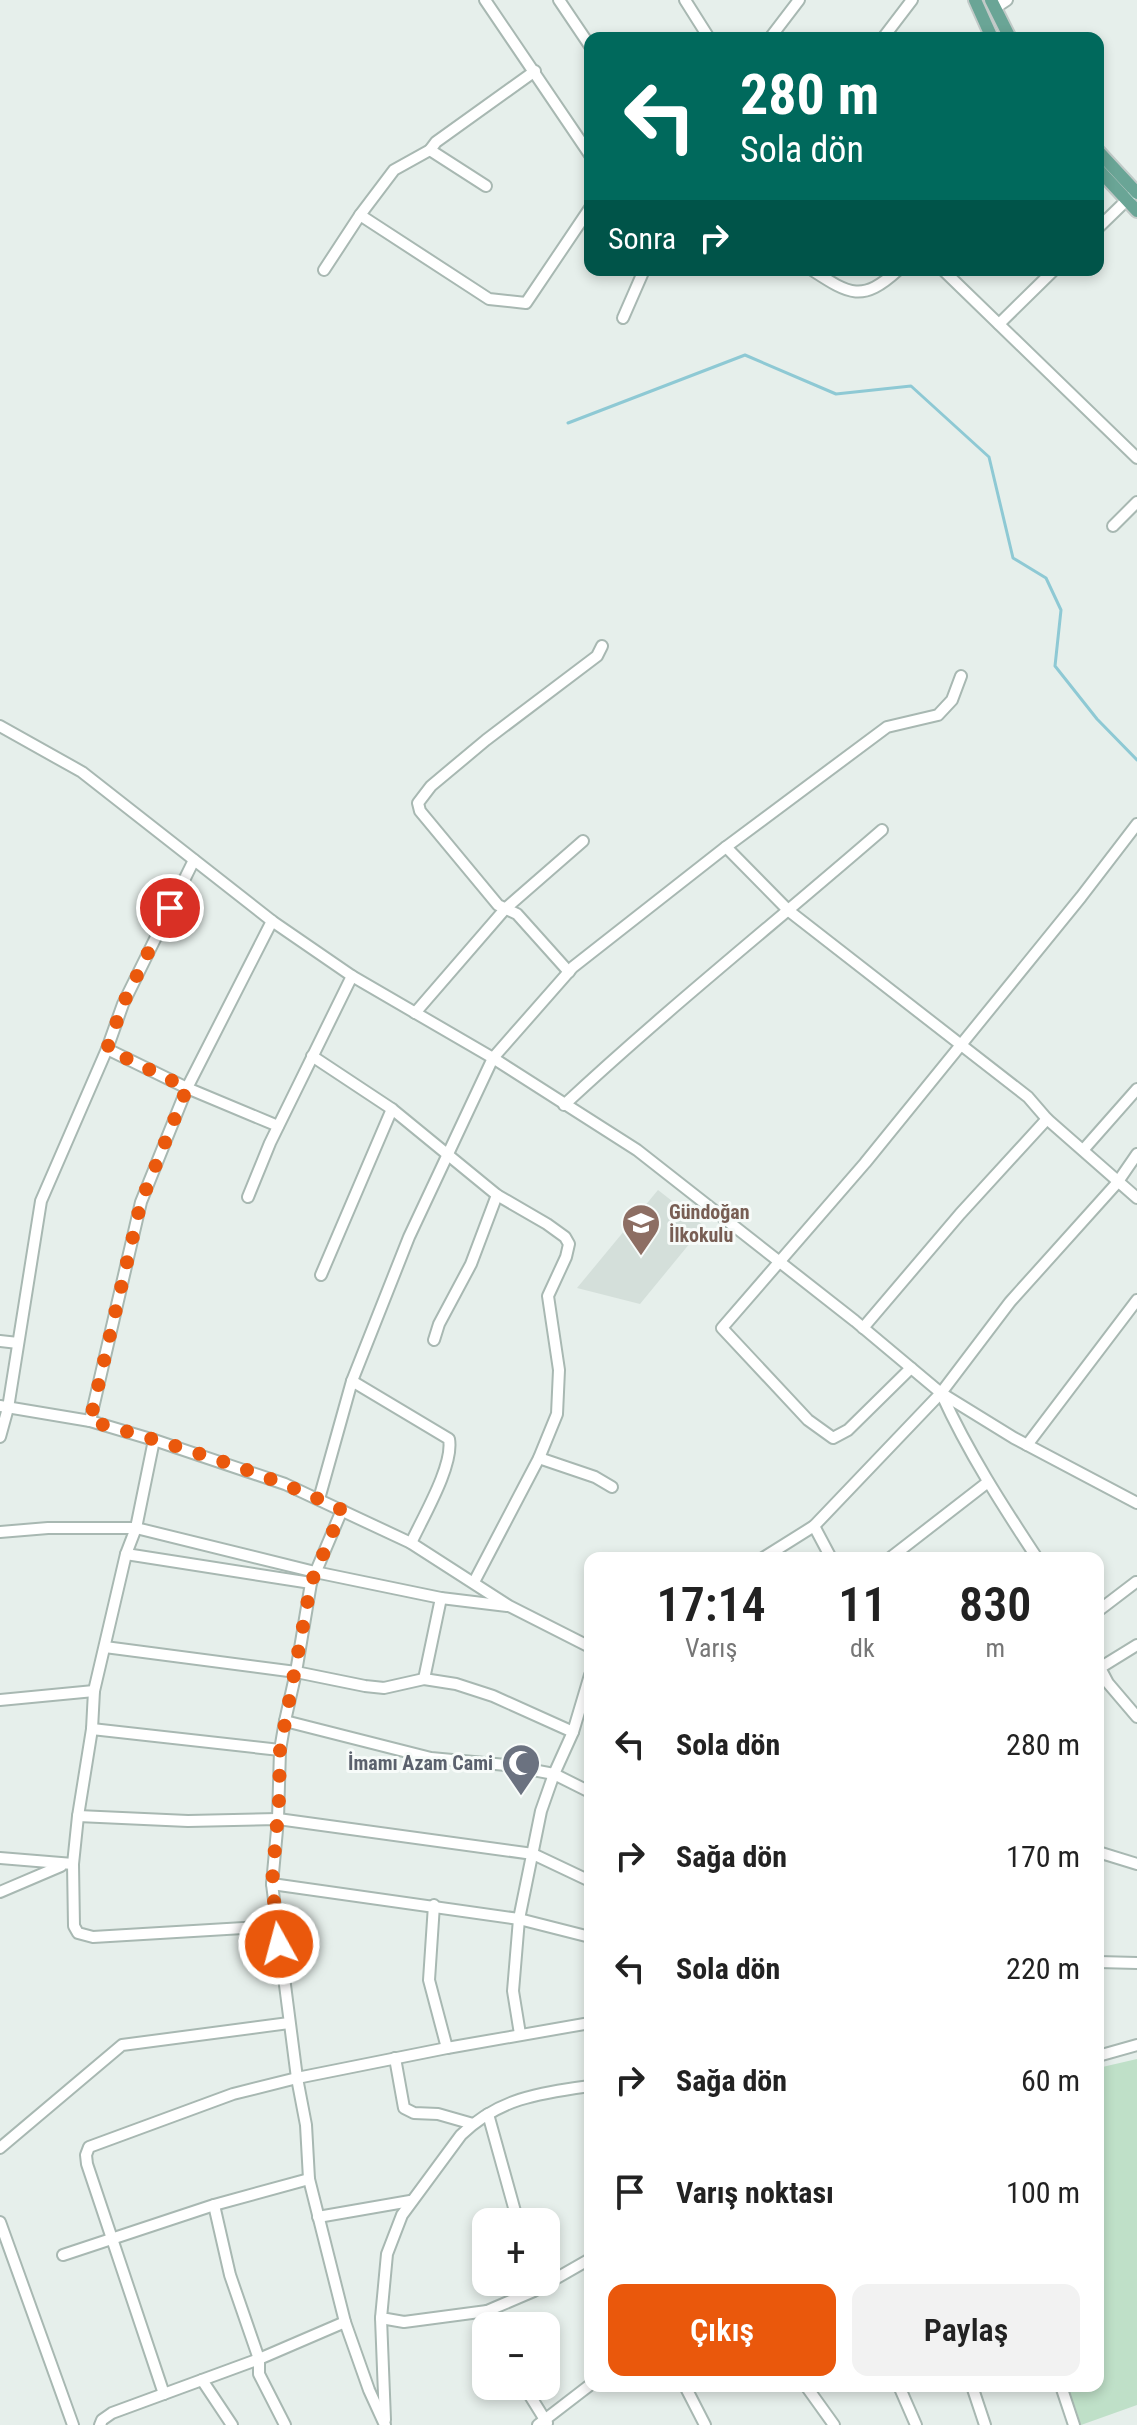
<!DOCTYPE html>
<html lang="tr">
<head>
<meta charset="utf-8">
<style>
  :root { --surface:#fff; --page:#f2f2f2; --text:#222; --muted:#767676; --accent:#ea580c }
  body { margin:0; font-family:"Roboto Condensed",sans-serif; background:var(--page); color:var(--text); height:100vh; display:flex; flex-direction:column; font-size:30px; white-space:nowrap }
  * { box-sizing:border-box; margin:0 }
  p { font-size:26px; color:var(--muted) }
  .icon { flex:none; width:44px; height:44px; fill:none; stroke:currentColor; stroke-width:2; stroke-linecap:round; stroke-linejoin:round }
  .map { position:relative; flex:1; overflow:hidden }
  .side { position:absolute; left:584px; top:1552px; width:520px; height:840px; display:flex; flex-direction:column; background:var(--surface); border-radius:16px; box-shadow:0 4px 12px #0003 }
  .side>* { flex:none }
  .hud { position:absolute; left:584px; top:32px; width:520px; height:244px; border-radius:16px; box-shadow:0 4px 12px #0003; background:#00695c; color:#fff; overflow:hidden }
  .buttons { position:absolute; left:472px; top:2208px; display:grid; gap:16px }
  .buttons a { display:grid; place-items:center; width:88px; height:88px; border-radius:16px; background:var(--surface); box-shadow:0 4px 12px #0003; font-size:40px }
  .pin { position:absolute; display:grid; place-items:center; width:68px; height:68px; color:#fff; margin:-34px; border:4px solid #fff; border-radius:50%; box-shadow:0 2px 8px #0007 }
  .me { position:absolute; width:88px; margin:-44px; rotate:353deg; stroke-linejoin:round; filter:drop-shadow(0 0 6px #0008) }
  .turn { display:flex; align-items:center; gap:28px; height:168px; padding:0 24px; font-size:36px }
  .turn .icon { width:104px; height:104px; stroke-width:2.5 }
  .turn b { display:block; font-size:56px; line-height:68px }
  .then { display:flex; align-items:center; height:76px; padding:0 24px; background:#0003; gap:16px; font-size:30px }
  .eta { display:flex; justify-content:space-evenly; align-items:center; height:136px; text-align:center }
  .eta b { font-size:48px; font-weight:600; line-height:56px }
  .cta { display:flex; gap:16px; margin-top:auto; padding:16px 24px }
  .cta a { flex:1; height:92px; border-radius:16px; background:var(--accent); color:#fff; font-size:32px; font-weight:600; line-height:92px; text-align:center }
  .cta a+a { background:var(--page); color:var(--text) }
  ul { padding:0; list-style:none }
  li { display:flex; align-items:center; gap:24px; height:112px; padding:0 24px }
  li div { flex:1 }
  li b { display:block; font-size:30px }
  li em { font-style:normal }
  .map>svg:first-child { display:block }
  .built { fill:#d4dfda }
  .green { fill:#bfe0c8 }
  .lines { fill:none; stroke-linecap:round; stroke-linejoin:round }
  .stream { stroke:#8ec9d4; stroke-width:3 }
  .minor-casing { stroke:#a8b8b2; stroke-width:14 }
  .major-casing { stroke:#c2cac8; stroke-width:16 }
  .minor { stroke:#fff; stroke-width:10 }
  .major { stroke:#6aa596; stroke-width:12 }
  .route { stroke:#ea580c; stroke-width:14; stroke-dasharray:0 25.2 }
  .labels { text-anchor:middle; stroke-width:6; stroke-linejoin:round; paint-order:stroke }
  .education-label { font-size:20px; font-weight:bold; fill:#785e54; stroke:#f7fbf9; text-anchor:start }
  .worship-label { font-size:20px; font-weight:bold; fill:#5b616d; stroke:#f7fbf9; text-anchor:end }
</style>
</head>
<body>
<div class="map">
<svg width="1137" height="2425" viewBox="0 0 1137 2425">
  <rect width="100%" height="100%" fill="#e6efeb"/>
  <path class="built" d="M658,1190L704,1226L640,1304L577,1288Z"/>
  <path class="green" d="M1137,2059V2405L1081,2425L1068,2386H1098V2068Z"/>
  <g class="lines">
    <path class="stream" d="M568,423L745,355L836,394L911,386L989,457L1013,558L1046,578L1061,610L1055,666L1097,719L1137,760"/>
    <defs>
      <g id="minor">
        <path d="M485,0L590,155"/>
        <path d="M559,0L590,46"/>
        <path d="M685,0L709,38"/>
        <path d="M995,8L1007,0"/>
        <path d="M770,38L799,0"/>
        <path d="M883,38L912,0"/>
        <path d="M430,150L486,186"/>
        <path d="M360,215L489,299L526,303L590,208"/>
        <path d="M1098,228L1131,196"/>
        <path d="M324,270L360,215L394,170L430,150L436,142L535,71"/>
        <path d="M812,270C849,294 862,303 898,270"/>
        <path d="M943,270L1137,458"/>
        <path d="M623,318L644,270"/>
        <path d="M999,324L1054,270"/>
        <path d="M1113,526L1137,502"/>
        <path d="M0,726L82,772L272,921L352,976L493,1058L637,1150L855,1321L941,1393L1014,1438L1137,1503"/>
        <path d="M726,847L789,911L1028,1097L1047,1119L1137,1198"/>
        <path d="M569,972L517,914L498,905L420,811L418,803L431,786L486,740L597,656L602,646"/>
        <path d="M415,1013L505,909L583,841"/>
        <path d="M107,1049L187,1088L278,1126"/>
        <path d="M312,1056L392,1109L497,1195L547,1224L565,1237L569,1244L566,1257L548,1296L559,1370L557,1414L539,1458L474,1582"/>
        <path d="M564,1105C667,1009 776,922 882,830"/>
        <path d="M1084,1149L1137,1089"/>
        <path d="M248,1197L270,1143L352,976"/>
        <path d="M321,1275L392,1109"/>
        <path d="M863,1328L960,1214L1047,1119"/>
        <path d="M434,1340L439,1324L471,1264L497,1195"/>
        <path d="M0,1341L18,1343"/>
        <path d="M911,1368L848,1430L833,1438L808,1420L722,1328L865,1163L1081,897L1137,824"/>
        <path d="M352,1381L449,1439C454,1465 423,1517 411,1543"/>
        <path d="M942,1395C968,1452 1002,1505 1037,1558"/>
        <path d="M0,1406L90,1421L154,1440L285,1484L411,1543L509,1606L590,1647"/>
        <path d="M90,1421L141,1202L187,1088L272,921"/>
        <path d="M0,1437L8,1408L41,1201L107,1049L123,1004L194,860"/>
        <path d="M154,1440L136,1528L126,1554L94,1691L92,1729L78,1816L73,1864L74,1926L78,1933L93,1937L277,1926"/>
        <path d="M1027,1445L1137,1300"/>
        <path d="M539,1458L595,1477L612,1487"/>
        <path d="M319,1499L352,1381L409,1237L493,1058L573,967L726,847L887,727L938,715L952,700L961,676"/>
        <path d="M342,1510L311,1583L296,1672L285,1721L280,1750L278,1819L272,1884L297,2078L306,2125L309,2179L345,2322L369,2390L385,2425"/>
        <path d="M814,1526L831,1558"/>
        <path d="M0,1532L48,1528H136L315,1572L441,1598L507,1606"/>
        <path d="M126,1554L311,1583"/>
        <path d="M763,1558L814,1526L941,1393L1010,1302L1117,1183L1137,1154"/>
        <path d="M890,1558L988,1482"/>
        <path d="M1098,1611L1136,1582"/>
        <path d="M105,1647L296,1672L365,1686L384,1688L424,1679L456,1684L493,1696L573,1732"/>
        <path d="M1098,1664L1108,1683L1137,1717"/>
        <path d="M1098,1669L1137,1645"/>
        <path d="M424,1679L441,1598"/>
        <path d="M0,1700L94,1691"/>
        <path d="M285,1721L431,1758L506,1765L554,1774L590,1792"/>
        <path d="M92,1729L280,1750"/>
        <path d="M78,1816L188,1821L278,1819L533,1854L590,1881"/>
        <path d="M1098,1852L1137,1864"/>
        <path d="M0,1858L73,1864"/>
        <path d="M272,1884L519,1919L590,1937"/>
        <path d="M0,1892L61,1866"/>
        <path d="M434,1905L429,1980L447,2048"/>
        <path d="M1098,1962L1137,1963"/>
        <path d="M520,2034L513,1991L519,1919L541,1811L554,1774L573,1732L590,1675"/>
        <path d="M1098,2056L1137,2045"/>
        <path d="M395,2058L404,2108L414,2113L438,2114L473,2124"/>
        <path d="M488,2114L518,2222"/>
        <path d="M0,2148L122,2045L289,2023"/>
        <path d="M214,2205L230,2275L259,2359V2374L285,2425"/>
        <path d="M318,2217L410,2201"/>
        <path d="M0,2222L73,2425"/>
        <path d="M63,2255L214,2205L309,2179"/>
        <path d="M487,2311L534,2291L590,2259"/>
        <path d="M381,2318L385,2420"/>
        <path d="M488,2326L487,2311L404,2322L381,2318L387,2254L402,2215L461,2135C499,2098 540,2093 590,2086"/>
        <path d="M202,2380L232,2425"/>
        <path d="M524,2386L547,2423"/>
        <path d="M685,2386L705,2425"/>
        <path d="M806,2386L834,2425"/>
        <path d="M899,2386L916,2425"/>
        <path d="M972,2386L985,2425"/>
        <path d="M1061,2386L1074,2425"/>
        <path d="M164,2394L87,2164L86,2155L89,2147L233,2094L297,2078L447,2048L590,2023"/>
        <path d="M100,2425L102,2420L112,2413L259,2359L345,2322"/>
        <path d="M538,2425L590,2385"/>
      </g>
      <g id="major">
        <path d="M975,0L992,38"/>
        <path d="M991,0L1010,38"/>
        <path d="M1098,151L1137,193"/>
        <path d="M1098,169L1137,211"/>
      </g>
    </defs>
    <use href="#minor" class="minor-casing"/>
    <use href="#major" class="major-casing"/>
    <use href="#minor" class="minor"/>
    <use href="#major" class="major"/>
  </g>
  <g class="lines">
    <path class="route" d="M170,908L123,1004L107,1049L187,1088L141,1202L90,1421C175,1445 262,1471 342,1510L311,1583L280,1750L279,1800L272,1884L279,1944"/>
  </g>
  <defs>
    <symbol id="school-pin" viewBox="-11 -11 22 30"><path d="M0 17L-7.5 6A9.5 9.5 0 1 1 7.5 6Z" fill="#8d6e63" stroke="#f7fbf9"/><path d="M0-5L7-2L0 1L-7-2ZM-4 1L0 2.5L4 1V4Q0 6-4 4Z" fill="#fff"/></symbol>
    <symbol id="mosque-pin" viewBox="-11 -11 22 30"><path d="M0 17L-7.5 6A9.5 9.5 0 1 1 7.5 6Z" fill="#6b7280" stroke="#f7fbf9"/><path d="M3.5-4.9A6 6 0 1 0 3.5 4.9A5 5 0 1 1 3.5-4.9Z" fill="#fff"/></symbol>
  </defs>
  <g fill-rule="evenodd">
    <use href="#school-pin" x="619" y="1201" width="44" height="60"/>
    <use href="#mosque-pin" x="499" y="1741" width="44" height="60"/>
  </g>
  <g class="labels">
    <g class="education-label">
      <text x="669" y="1219">Gündoğan<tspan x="669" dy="23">İlkokulu</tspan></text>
    </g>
    <g class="worship-label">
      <text x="493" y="1770">İmamı Azam Cami</text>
    </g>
  </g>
</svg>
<div class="buttons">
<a>+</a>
<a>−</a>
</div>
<div class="pin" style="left:170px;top:908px;background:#d93025"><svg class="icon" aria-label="arrive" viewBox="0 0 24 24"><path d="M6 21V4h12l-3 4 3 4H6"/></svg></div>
<svg class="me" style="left:279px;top:1944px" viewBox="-20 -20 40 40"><circle r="17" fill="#ea580c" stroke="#fff" stroke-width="3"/><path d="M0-11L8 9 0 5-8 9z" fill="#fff"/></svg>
<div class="hud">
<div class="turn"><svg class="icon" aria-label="left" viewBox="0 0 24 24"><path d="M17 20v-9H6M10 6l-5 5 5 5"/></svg><div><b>280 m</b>Sola dön</div></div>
<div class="then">Sonra<svg class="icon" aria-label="right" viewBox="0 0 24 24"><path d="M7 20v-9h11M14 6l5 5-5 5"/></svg></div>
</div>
<section class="side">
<div class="eta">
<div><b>17:14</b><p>Varış</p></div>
<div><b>11</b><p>dk</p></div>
<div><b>830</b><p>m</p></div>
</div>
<ul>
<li><svg class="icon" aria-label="left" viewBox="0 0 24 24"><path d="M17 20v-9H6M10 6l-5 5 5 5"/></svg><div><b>Sola dön</b></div><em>280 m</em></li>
<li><svg class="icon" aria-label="right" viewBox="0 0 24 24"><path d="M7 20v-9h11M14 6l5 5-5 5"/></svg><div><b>Sağa dön</b></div><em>170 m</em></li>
<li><svg class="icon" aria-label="left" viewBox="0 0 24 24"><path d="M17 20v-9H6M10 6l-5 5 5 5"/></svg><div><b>Sola dön</b></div><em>220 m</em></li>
<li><svg class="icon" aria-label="right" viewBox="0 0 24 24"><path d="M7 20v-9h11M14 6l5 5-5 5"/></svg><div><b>Sağa dön</b></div><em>60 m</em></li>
<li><svg class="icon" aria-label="arrive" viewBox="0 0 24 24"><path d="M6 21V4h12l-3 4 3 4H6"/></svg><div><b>Varış noktası</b></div><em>100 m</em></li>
</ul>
<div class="cta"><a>Çıkış</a><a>Paylaş</a></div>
</section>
</div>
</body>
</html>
